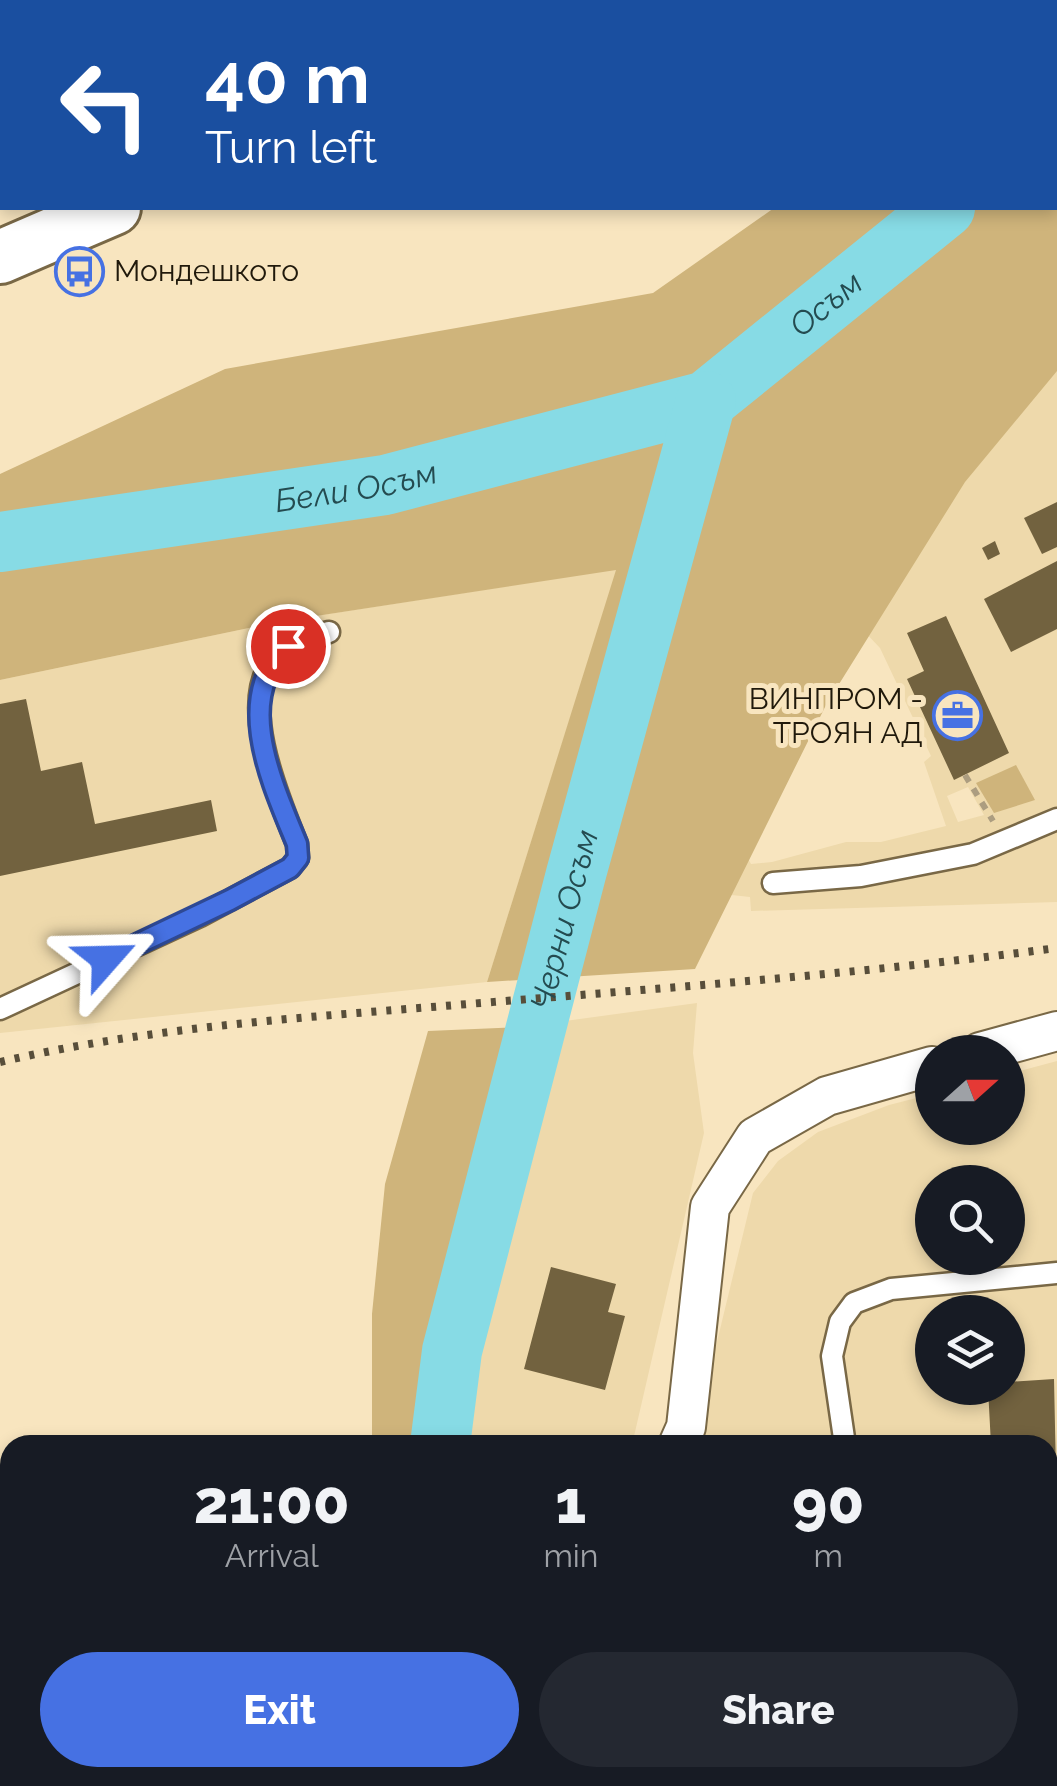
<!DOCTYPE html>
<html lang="en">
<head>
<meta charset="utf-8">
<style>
  :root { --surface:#171b24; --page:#242831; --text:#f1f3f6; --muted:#9ea1a6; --accent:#4671e3 }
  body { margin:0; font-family:Raleway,sans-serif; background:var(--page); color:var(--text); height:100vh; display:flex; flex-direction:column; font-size:38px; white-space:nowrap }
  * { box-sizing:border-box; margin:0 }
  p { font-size:32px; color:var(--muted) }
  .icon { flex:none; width:55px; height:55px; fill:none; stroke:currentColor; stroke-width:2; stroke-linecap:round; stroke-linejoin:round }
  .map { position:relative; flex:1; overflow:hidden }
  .sheet { position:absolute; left:0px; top:1435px; width:1058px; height:352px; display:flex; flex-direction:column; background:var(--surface); border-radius:30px 30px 0 0; box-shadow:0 5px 15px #0003 }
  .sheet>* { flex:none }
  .banner { position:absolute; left:0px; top:0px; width:1058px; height:210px; box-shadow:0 5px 15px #0003; background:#1a4fa0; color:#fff; overflow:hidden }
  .needle { width:65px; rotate:69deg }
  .buttons { position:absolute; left:915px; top:1035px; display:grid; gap:20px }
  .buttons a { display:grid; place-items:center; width:110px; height:110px; border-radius:50%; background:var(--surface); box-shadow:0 5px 15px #0003; font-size:50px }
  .pin { position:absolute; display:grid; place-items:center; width:85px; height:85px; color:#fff; margin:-42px; border:5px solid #fff; border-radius:50%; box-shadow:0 2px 10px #0007 }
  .me { position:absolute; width:110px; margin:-55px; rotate:65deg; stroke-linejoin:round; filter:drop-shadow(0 0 8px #0008) }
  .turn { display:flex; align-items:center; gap:35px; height:210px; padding:0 40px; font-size:45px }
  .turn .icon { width:130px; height:130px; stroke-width:2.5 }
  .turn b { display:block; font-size:70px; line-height:85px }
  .eta { display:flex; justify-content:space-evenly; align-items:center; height:170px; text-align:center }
  .eta b { font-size:60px; font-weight:800; line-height:70px }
  .button { display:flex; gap:20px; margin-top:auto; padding:20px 40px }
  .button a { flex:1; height:115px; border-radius:60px; background:var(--accent); color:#fff; font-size:40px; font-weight:800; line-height:115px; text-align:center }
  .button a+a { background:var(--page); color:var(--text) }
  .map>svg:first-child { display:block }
  .built { fill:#eed9ab; fill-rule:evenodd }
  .green { fill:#cfb47b }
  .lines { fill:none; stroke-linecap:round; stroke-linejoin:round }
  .river { stroke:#87dbe5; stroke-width:60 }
  .building { fill:#72623f }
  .lane-casing { stroke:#796846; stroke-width:25 }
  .street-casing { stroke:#796846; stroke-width:42 }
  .secondary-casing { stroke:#796846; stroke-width:58 }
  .path { stroke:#ac9d80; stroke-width:6; stroke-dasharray:8 8; stroke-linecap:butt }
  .lane { stroke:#fff; stroke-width:20 }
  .street { stroke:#fff; stroke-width:38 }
  .secondary { stroke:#fff; stroke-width:52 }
  .rail { stroke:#584e3a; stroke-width:8; stroke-dasharray:5 10; stroke-linecap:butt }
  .route-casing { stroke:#2e4994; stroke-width:25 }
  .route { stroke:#4671e3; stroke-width:18 }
  .labels { text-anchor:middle; stroke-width:10; stroke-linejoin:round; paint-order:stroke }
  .poi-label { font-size:30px; fill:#20190b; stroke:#f8e5bf; text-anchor:start }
  .water-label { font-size:32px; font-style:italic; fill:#244b50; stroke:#f8e5bf }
</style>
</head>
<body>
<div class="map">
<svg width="1057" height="1786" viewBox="0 0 1057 1786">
  <rect width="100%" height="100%" fill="#f8e5bf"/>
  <g class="built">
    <path d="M1057,339V902L751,911L750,897L713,893L862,599ZM862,629L880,648L931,756L924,762L946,826L881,842H846L772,862L751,864L742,848ZM968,787L984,815L958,822L947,796Z"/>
    <path d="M617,569L487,982L0,1033V680L277,622Z"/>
    <path d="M697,1003L693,1053L704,1133L632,1445H469L459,1415L468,1191L521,1027Z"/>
    <path d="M1057,1061V1786H749L747,1778H1048V1445H694L693,1441L753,1193L778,1161L818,1132L889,1105L932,1094V1128H1008V1074ZM932,1182H1008V1258H932ZM932,1312H1008V1388H932Z"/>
    <path d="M449,1778H596L595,1786H451Z"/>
  </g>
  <g class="green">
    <path d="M0,0H266V2H2L0,194Z"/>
    <path d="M1040,0H1057V371L965,482L826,705L695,969L487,982L616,570L277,622L0,680V474L225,369L653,293L774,208H1055V2H1038Z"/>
    <path d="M1016,765L1035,800L994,813L976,783Z"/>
    <path d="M521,1027L468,1191L459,1415L469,1445H372V1314L385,1184L428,1031Z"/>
    <path d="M332,1778H449L451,1786H333Z"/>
  </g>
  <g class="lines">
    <g class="river">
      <path d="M1055,118L1057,116"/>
      <path id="s1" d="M0,542L385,485L706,401L945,208"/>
      <path id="s2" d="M440,1445L452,1351L576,874L706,401"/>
      <path d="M399,1778L400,1786"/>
    </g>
  </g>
  <g class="building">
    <path d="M1057,502V547L1042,554L1024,518Z"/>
    <path d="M995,541L1000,554L988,560L982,548Z"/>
    <path d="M1057,561V629L1011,652L984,599Z"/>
    <path d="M946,616L1009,753L954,780L907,679L924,671L907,633Z"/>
    <path d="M26,699L41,771L82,762L95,824L211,800L217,831L0,876V704Z"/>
    <path d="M551,1267L616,1284L608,1312L625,1316L605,1390L524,1369Z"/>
    <path d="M1054,1379L1057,1522L1048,1523V1445H991L988,1388H1008V1382Z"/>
  </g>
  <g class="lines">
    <defs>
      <g id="lane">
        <path d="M773,883L861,876L973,854L1057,819"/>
        <path d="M0,1009L200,916L290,868L298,858L297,844C279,799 237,703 274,659C288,643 308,637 329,632"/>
        <path d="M845,1445L832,1356L840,1322L854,1303L891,1289L1057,1273"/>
        <path d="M880,1778V1786"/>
      </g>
      <g id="street">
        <path d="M980,1052L1057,1031"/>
        <path d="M678,1445L686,1427L710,1207L755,1137L827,1096L932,1066"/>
        <path d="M0,1531H10"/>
        <path d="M629,1786L630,1778"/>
      </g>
      <g id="secondary">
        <path d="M559,2L564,0"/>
        <path d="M0,257L114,208"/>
      </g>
    </defs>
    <use href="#lane" class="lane-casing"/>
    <use href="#street" class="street-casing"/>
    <use href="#secondary" class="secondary-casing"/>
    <path class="path" d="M965,775L993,821"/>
    <use href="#lane" class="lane"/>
    <use href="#street" class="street"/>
    <use href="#secondary" class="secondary"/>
    <path class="rail" d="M0,1062C145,1028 296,1018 444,1006C649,989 854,975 1057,948"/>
  </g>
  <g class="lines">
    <defs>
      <path id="route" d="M106,959L230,900L290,868L298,858L297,844C273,785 231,698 288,646"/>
    </defs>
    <use href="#route" class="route-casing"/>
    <use href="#route" class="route"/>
  </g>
  <defs>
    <symbol id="bus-ring" viewBox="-11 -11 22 22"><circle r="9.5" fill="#f8e5bf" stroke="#4671e3" stroke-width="1.5"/><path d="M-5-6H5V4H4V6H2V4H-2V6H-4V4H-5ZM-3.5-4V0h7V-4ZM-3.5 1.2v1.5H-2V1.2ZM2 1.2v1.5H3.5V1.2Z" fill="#4671e3"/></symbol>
    <symbol id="office-ring" viewBox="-11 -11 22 22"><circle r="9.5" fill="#f8e5bf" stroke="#4671e3" stroke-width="1.5"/><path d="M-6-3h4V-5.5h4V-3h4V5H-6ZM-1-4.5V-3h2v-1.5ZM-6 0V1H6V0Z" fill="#4671e3"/></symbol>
  </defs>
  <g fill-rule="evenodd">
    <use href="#bus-ring" x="52" y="244" width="55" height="55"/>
    <use href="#office-ring" x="930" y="688" width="55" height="55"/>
  </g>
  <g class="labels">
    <g class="poi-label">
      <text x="114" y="281">Мондешкото</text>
      <text x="923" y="709" text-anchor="end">ВИНПРОМ -<tspan x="923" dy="34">ТРОЯН АД</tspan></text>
    </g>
    <g class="water-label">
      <text dy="11" stroke="none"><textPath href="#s1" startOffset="875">Осъм</textPath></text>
      <text dy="11" stroke="none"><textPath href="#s1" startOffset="360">Бели Осъм</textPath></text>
      <text dy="11" stroke="none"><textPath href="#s2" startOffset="540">Черни Осъм</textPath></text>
    </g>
  </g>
</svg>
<div class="buttons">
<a><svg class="needle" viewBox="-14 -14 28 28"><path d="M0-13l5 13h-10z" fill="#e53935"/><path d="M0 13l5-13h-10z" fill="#9ea1a6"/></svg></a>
<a><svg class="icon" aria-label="search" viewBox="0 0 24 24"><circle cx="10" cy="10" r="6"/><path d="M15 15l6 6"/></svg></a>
<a><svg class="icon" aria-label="layers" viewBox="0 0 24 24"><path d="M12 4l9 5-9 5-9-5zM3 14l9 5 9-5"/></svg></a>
</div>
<div class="pin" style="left:288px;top:646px;background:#d93025"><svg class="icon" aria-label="arrive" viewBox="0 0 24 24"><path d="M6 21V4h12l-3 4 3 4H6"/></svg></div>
<svg class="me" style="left:106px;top:959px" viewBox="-20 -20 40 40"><path d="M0-17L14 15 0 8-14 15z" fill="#4671e3" stroke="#fff" stroke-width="4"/></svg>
<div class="banner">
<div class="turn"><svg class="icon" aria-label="left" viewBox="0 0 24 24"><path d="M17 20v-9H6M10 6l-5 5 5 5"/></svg><div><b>40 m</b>Turn left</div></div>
</div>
<section class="sheet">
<div class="eta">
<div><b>21:00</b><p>Arrival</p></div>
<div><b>1</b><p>min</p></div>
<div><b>90</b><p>m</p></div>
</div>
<div class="button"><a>Exit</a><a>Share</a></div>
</section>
</div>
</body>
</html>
